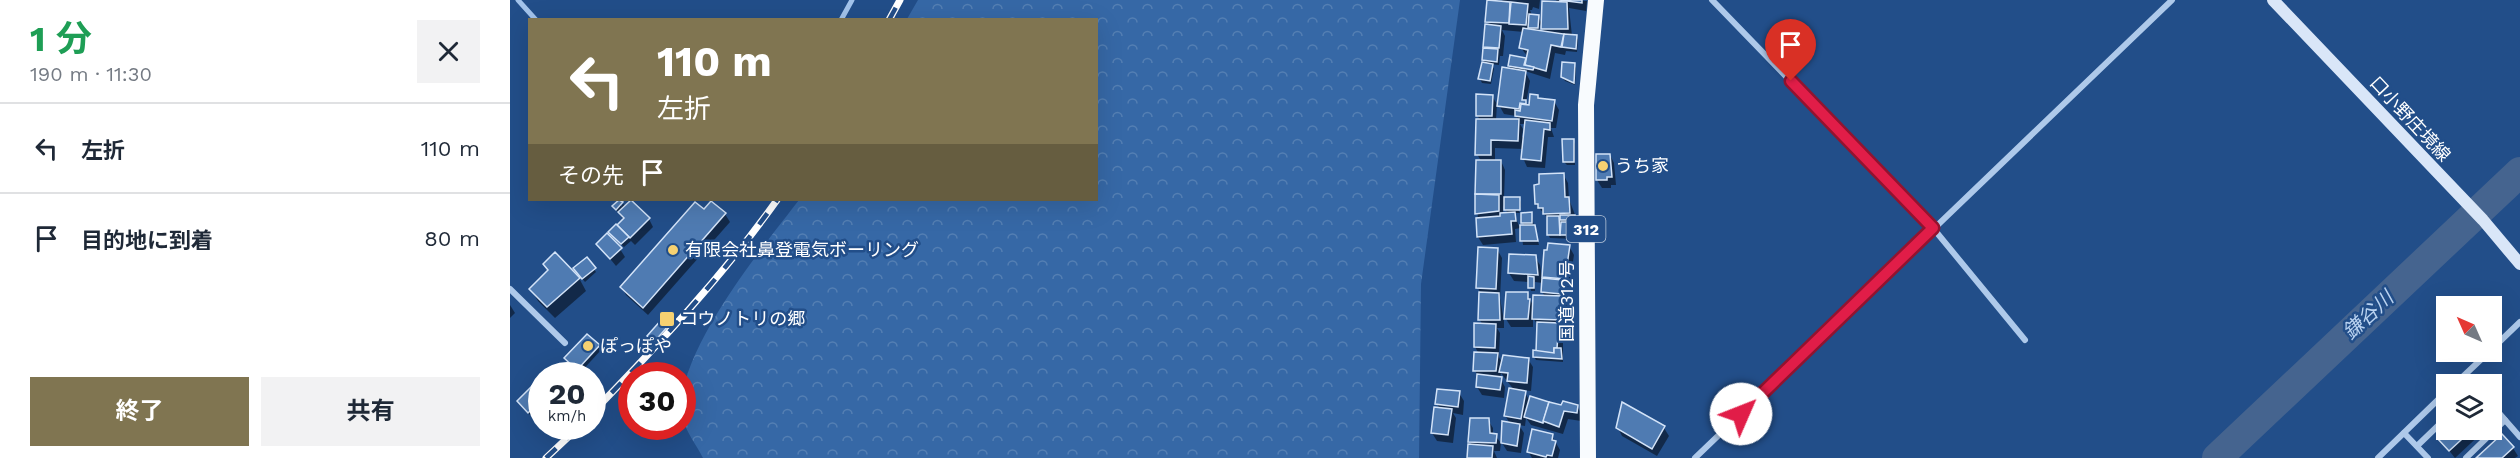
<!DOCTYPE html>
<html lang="ja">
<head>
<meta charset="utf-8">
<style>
  :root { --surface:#fff; --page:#f2f2f3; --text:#1f2937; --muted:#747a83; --line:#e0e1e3; --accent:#807551 }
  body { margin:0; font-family:"Work Sans","Noto Sans JP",sans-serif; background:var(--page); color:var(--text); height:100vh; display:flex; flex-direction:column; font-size:22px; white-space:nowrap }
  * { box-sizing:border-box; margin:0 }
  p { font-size:20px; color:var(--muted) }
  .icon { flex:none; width:33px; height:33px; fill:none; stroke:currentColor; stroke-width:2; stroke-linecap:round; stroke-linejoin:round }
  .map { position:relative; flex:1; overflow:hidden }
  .details { display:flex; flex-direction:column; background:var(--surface); width:510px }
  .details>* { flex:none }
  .banner { position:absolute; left:18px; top:18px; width:570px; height:183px; border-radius:0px; box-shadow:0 6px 24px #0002; background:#807551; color:#fff; overflow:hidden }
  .needle { width:39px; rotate:315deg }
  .controls { position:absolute; left:1926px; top:296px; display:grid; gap:12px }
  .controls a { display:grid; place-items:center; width:66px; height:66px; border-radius:0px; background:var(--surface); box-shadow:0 6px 24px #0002; font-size:30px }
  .speed { position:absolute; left:18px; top:362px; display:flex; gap:12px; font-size:30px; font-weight:700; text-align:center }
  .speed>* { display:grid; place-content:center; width:78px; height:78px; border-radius:50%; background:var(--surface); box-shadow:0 6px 24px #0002; line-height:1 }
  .speed small { font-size:15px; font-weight:400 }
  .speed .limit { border:9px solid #d22; background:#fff; color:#111 }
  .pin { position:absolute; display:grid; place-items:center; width:51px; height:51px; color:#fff; margin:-62px -26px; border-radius:50% 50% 50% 0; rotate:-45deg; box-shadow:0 0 6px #0007 }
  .pin .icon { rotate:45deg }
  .me { position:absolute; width:66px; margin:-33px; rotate:46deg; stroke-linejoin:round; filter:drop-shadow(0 0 4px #0008) }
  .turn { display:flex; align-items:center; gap:21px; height:126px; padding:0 30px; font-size:27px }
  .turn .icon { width:78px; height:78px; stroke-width:2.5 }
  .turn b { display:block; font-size:42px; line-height:51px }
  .then { display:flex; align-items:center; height:57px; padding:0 30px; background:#0003; gap:12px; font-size:22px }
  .round { display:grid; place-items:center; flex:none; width:63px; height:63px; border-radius:0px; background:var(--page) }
  .overview { display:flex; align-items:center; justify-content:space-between; height:102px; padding:0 30px }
  h1 { font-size:36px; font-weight:700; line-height:45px; color:#1e9e55 }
  .primary-button { display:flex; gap:12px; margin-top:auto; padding:12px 30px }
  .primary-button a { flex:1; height:69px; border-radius:0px; background:var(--accent); color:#fff; font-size:24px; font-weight:700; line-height:69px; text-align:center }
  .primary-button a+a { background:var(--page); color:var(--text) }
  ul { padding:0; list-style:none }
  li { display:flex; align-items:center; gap:18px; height:90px; padding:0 30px; border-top:2px solid var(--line) }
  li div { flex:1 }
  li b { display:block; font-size:22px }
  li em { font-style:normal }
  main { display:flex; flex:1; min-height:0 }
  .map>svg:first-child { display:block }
  .forest { fill:url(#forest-crowns) }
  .shadow { fill:#0007; fill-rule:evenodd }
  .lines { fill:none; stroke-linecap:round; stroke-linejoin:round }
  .stream { stroke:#a2c3eb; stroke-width:5 }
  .river { stroke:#45648f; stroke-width:30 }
  .building { fill:#4f7bb2; stroke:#d3e3f8; stroke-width:1.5 }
  .minor { stroke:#aec9ea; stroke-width:6 }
  .secondary { stroke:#d9e6f8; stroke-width:12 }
  .trunk { stroke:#f8fbfe; stroke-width:16 }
  .rail-casing { stroke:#fff; stroke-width:7 }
  .rail { stroke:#224e89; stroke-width:4.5; stroke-dasharray:14; stroke-linecap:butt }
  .route-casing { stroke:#92132f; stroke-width:15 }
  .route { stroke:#e11d48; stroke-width:10 }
  .poi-dot { fill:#f6d171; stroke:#224e89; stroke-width:2 }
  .labels { text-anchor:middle; stroke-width:5; stroke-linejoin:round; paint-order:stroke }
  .shield { fill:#224e89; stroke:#bdcadc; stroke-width:1.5 }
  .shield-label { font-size:16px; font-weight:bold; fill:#fff }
  .street-label { font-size:18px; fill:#fff; stroke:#224e89 }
  .poi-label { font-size:18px; fill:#fff; stroke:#224e89; text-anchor:start }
  .water-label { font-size:20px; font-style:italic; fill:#bad3f1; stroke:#224e89 }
</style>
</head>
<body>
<main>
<section class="details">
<div class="overview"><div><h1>1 分</h1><p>190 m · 11:30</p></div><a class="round"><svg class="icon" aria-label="close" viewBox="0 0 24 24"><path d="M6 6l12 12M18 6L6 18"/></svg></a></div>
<ul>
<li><svg class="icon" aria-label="left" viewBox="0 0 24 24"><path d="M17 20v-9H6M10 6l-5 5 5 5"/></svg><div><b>左折</b></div><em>110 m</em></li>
<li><svg class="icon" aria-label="arrive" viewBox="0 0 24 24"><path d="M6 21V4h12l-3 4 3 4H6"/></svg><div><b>目的地に到着</b></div><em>80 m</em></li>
</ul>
<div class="primary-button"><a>終了</a><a>共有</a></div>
</section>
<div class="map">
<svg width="2010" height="458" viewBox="0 0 2010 458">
  <defs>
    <pattern id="forest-crowns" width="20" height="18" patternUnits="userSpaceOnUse" patternTransform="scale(1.5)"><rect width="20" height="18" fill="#3668a6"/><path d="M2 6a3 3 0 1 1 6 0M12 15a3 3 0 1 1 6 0" fill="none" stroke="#547fb3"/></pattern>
  </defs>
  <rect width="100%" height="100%" fill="#224e89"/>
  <path class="forest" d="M408,0H950L911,284L909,458H193C187,446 175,430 172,417C162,357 253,247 289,200H586V20L397,19Z"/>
  <g class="shadow">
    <path d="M992,0H1030L1029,9L1023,7L1022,10H1020L1022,16H1028L1032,24L1048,3L1046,0L1077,1L1076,11L1059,8L1062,36H1066L1068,40L1067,52L1056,51L1055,55L1045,53L1040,79L1015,71L1020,81L1016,103L1020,109L1027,96L1029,99L1044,101L1049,110L1046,128H1041L1044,137H1038L1035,168L1017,167L1013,158L1014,149L985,148V161H991L995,170L994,198H1009L1011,202V209L1008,202L1005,204L1010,213H1004L1009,226H1015L1013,223L1021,214L1029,245H1013L1011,228L1005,229L1006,242L973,245L968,237L967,161H971L967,154L970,120L967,115L982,96L987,104L986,120L1009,121L1006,116L994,114L989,105L1002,70L999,66L1015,59L1017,63L1018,57L1011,48L1014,32L992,30L995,36L993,56H990L989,65L981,64L984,69L981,84L972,83L970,79L976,64L973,60L976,50L974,47L980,26L977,21L994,3ZM1030,24L1035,33L1029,32ZM1010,124H1016L1015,138L1012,137L1013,129ZM993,205L998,214H993Z"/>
    <path d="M1064,65L1066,68L1065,85L1055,81L1052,77Z"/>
    <path d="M1063,140L1065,144V165H1057L1054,162Z"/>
    <path d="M1087,155H1100L1104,163L1106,185H1101V188H1092L1087,180Z"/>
    <path d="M1053,174L1058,183L1059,199L1067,220L1064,223L1067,227L1066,239L1040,238L1038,234L1039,220L1026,204Z"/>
    <path d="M111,202V207L113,204L139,219L143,227L125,245L121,241L114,247L102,235L112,231L109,225L114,220L104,207Z"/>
    <path d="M194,211L215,214L220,222L138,315L116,295L112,287Z"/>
    <path d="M88,244L110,249L115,257L106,266Z"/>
    <path d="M1059,246L1064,255L1059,287L1054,286L1051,297L1057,306L1055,328H1050L1053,333V362L1026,360L1024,357L1027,353L1029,327L1023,318V327H1001L996,319L1017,294L1024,307L1035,297L1032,291L1033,283L1025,282V291H1021L1019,282L1004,281L999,273L1025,257L1030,265L1033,282L1036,252Z"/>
    <path d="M987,249L992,258L990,298L994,321V328H987L990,333L989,357L992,363L1018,359L1023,367L1021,391L1013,390L1020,401L1052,407L1067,406L1072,415L1071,421L1058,419L1053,434L1021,425L1016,418L1015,426L1009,425L1014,433L1011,453L997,451L992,443L1000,424L995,415L1004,390L991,373L990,378L995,387L994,398L972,395L967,387L968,377L965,370L969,354L965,347L973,325L969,319L970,292L968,288Z"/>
    <path d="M84,269L86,272L75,282L67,272Z"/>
    <path d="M39,271L69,278L76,291L45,318L28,301L21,289Z"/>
    <path d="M0,305L5,313L0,318Z"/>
    <path d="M152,321L160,330L146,345L139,336Z"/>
    <path d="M77,336L91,350L70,373L56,359Z"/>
    <path d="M32,388V405L20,415L11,405Z"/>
    <path d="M949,393L954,401L953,415L943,413L946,418L943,443L927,441L922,433L930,409L927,404Z"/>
    <path d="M978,420L983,428V433L991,443L990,451H984L987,458H958L962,446L960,442Z"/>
    <path d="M1108,428H1154L1159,436L1147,456L1112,436Z"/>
    <path d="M1939,429H1976L1945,458L1929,438Z"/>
    <path d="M1042,436L1050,450L1048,458H1022L1018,451Z"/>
    <path d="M2003,448L2008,456L2005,458H1969Z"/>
  </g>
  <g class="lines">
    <g class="stream">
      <path d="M8,0L26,20"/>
      <path d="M331,20L342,0"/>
    </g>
    <path class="river" d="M1707,458L2010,172"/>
  </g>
  <g class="building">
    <path d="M977,0L1000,2L999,23L975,22Z"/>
    <path d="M1049,0H1072V3Z"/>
    <path d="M1032,1L1057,2L1058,29H1031Z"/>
    <path d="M1001,2L1018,4L1016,25L999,24Z"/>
    <path d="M1019,14L1029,15L1028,28H1018Z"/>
    <path d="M975,24L991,26L989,48L973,47Z"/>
    <path d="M1013,28L1054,34L1051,47L1041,45L1036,71L1015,65L1018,50L1009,48Z"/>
    <path d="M1054,34L1067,35L1066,49L1052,47Z"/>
    <path d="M973,48L988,49L987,62L972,60Z"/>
    <path d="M1000,55L1016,58L1014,65L1024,67L1023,70L998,66Z"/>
    <path d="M972,62L983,64L980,81L968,79Z"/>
    <path d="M1052,62L1065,63L1064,83L1051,77Z"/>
    <path d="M992,67L1016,71L1012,100H1016V104L1010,103L1009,109L987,106Z"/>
    <path d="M966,94L983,95L982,116H966Z"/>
    <path d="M1020,94L1028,95V98L1045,100L1042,121L1005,116V110L1010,111L1011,104L1019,105Z"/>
    <path d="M966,119H1009L1008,141L981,140V155H965Z"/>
    <path d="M1015,120L1040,123V130L1034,129L1031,161L1011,159Z"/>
    <path d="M1052,139H1064V162H1053Z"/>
    <path d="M1086,154H1100L1102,177H1097V180H1086Z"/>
    <path d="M966,160H991V194H965Z"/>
    <path d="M1054,173L1055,197H1059L1060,213L1033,214V208H1028V204H1025L1024,185L1029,184V174Z"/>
    <path d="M965,194L989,195V211L965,214Z"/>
    <rect x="994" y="197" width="16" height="13"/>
    <path d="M109,200L113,202L106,210L102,206Z"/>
    <path d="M121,200L140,218L120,238L107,225L114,218L108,212Z"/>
    <path d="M201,201L216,213L133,308L110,287L185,202L194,209Z"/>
    <path d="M1005,212L1006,221H1001L1002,234L967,237L966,218L990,216V213Z"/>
    <path d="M1022,212V223H1011V213Z"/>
    <rect x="1050" y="215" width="15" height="5"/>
    <path d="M1037,216H1049L1050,235H1037Z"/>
    <path d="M1051,222H1065V235H1050Z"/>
    <path d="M106,224L119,237L111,244L98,232Z"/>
    <path d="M1010,225H1025L1028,241H1010Z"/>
    <path d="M97,233L112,248L100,259L86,244Z"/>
    <path d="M1038,243L1060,245L1055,279L1032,277L1034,250H1037Z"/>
    <path d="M968,247L988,248L986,289L966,288Z"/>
    <path d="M45,252L70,278L37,307L19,289L38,270L33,264Z"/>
    <path d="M999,254L1026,255L1028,275L998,273Z"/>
    <path d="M77,257L86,268L72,279L63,268Z"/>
    <path d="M1018,276L1024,277V288H1018Z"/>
    <path d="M1032,278L1053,280L1051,294L1031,292Z"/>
    <path d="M969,292L989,293L990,320H968Z"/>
    <path d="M996,292H1018V299H1020L1018,319H994Z"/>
    <path d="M1023,295L1053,296L1051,320L1022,319Z"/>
    <path d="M152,319L159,325L144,342L137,336Z"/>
    <path d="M1027,322L1049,323L1047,348H1044V353L1026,352Z"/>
    <path d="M964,323L986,324L985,348L964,347Z"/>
    <path d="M77,334L90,345L67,370L54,358Z"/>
    <path d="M1044,348H1051L1052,359L1023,357V350L1044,353Z"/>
    <path d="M964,352L988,353L986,371H963Z"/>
    <path d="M993,355L1019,358L1017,383L997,381L998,373L989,372Z"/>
    <path d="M967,374L992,377L990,390L966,387Z"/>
    <path d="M27,381L32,386V399L18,413L7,401Z"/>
    <path d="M999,388L1016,391L1011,419L994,416Z"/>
    <path d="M927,389L950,391L948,407L925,404Z"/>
    <path d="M1020,396L1039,402L1033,423L1014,417Z"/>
    <path d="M1053,401L1068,405L1067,413L1054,411L1049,427L1033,421L1039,402L1051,405Z"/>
    <path d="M1112,402L1155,426L1142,449L1106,428Z"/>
    <path d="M924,407L942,409L938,435L921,433Z"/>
    <path d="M960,418H979L980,433L987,434L986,443L958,442Z"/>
    <path d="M992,421L1010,424L1007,446L991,443Z"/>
    <path d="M1022,429L1043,434L1042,440L1046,441L1042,456L1037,455L1036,457L1017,452Z"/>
    <path d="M1937,429H1963L1939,451L1927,438Z"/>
    <path d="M1992,434L2004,447L1992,458H1966Z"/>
    <path d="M958,444L983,446L982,458H957Z"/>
  </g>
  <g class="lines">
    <g class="minor">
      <path d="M1202,0L1423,228L1515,340"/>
      <path d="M0,289L55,343"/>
      <path d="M1982,349L2010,322"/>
      <path d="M1945,384L1980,351"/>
      <path d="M1982,405L2010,437"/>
      <path d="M1894,433L1918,458"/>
      <path d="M1907,446L1936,418"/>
      <path d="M1185,458L1662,0"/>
      <path d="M1868,458L1936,392"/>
      <path d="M1956,458L1995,420"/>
    </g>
    <path class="secondary" d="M1763,0L1973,220L2010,264"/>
    <path class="trunk" d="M1078,458L1076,105L1086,0"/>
    <defs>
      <g id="rail">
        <path d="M379,20L390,0"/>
        <path d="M82,413C148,345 212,277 267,200"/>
        <path d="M36,458L70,426"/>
      </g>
    </defs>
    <use href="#rail" class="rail-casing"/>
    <use href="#rail" class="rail"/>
  </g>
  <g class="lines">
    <defs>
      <path id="route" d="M1231,414L1423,228L1281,81"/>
    </defs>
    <use href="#route" class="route-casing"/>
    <use href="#route" class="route"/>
  </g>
  <g class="poi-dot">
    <circle cx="1093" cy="166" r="6"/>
    <circle cx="163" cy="250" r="6"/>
    <rect x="149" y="311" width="16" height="16" rx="3"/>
    <circle cx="78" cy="346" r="6"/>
  </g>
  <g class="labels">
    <rect class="shield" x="1056.5" y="216" width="39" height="26" rx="4.5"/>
    <g class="shield-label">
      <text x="1076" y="235">312</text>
    </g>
    <g class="street-label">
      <text transform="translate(1900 119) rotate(47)" y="6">口小野庄境線</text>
      <text transform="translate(1057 301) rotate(-90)" y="6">国道312号</text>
    </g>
    <g class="poi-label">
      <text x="1105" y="172">うち家</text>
      <text x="175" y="256">有限会社鼻登電気ボーリング</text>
      <text x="170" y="325">コウノトリの郷</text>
      <text x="90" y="352">ぽっぽや</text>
    </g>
    <g class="water-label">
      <text transform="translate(1858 315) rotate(-43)" y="7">鎌谷川</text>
    </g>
  </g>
</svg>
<div class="controls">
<a><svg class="needle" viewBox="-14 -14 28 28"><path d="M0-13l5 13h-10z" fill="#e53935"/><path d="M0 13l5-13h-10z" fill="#747a83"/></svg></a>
<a><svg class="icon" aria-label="layers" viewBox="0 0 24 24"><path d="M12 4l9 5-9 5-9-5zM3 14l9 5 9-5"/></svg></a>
</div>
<div class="speed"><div>20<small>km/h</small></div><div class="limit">30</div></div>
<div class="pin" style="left:1281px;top:81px;background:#d93025"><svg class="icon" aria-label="arrive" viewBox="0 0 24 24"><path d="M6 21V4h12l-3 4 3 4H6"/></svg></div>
<svg class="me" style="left:1231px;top:414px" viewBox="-20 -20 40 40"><circle r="19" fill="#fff"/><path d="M0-13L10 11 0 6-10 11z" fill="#e11d48"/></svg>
<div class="banner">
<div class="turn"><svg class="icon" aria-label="left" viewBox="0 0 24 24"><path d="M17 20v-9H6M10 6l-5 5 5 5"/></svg><div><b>110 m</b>左折</div></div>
<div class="then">その先<svg class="icon" aria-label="arrive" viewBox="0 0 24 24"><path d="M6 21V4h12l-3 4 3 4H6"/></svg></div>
</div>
</div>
</main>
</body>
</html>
